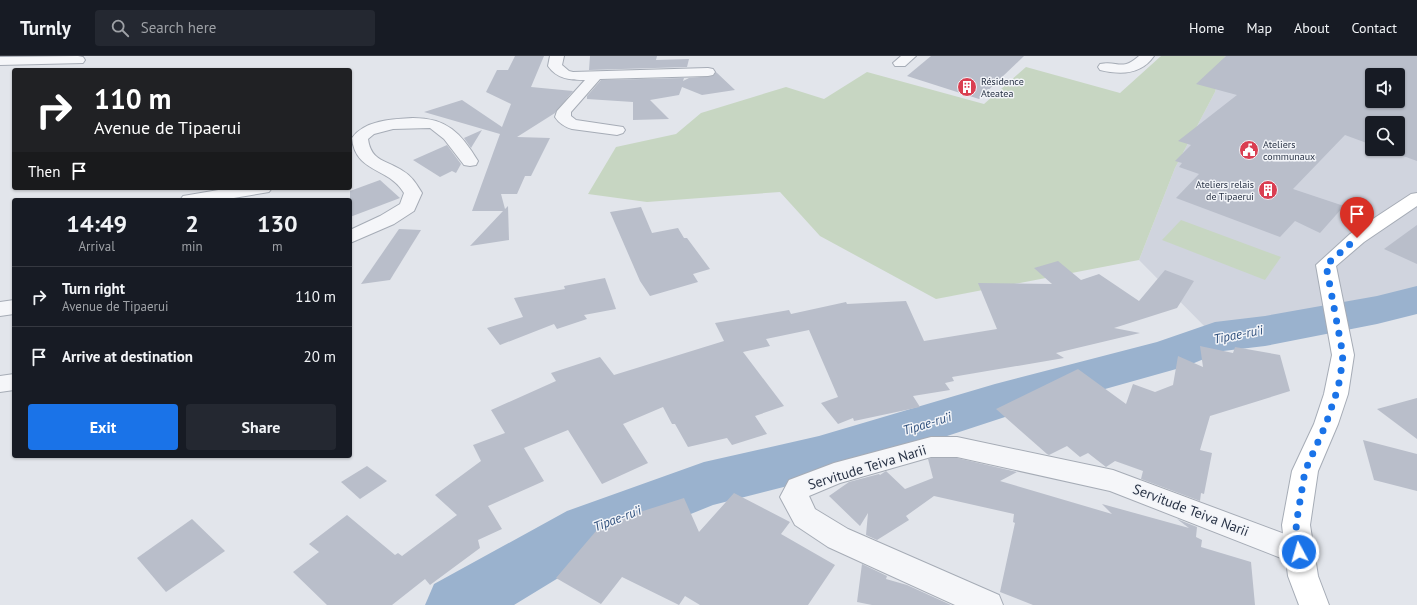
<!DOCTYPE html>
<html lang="en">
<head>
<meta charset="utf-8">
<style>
  :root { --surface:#171b24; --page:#242831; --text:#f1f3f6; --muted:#9ea1a6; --line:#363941; --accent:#1a73e8 }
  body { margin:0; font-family:"PT Sans",sans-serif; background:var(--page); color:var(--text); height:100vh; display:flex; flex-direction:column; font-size:15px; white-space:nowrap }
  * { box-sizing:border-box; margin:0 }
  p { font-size:13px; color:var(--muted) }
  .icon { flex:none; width:22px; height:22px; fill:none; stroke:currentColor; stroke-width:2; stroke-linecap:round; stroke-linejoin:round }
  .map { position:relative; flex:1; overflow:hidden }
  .sheet { position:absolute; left:12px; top:142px; width:340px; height:260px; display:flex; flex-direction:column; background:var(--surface); border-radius:4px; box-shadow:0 1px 3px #0004 }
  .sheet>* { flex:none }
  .top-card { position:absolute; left:12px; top:12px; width:340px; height:122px; border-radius:4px; box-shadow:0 1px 3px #0004; background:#202124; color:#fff; overflow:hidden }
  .controls { position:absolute; left:1365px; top:12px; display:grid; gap:8px }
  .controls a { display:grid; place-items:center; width:40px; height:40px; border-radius:4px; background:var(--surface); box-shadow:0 1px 3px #0004; font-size:20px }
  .pin { position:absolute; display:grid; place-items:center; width:34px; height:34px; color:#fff; margin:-41px -17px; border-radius:50% 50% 50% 0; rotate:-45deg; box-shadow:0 0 4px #0007 }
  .pin .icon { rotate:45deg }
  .me { position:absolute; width:44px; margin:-22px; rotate:354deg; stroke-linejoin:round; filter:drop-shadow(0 0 3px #0008) }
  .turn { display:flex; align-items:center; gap:14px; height:84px; padding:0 16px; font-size:18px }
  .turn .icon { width:52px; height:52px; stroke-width:2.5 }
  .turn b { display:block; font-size:28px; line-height:34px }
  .then { display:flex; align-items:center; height:38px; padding:0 16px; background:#0003; gap:8px; font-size:15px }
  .eta { display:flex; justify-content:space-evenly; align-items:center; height:68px; text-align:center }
  .eta b { font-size:24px; font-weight:800; line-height:28px }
  .action { display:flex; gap:8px; margin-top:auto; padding:8px 16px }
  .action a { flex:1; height:46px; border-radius:4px; background:var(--accent); color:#fff; font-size:16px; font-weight:800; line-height:46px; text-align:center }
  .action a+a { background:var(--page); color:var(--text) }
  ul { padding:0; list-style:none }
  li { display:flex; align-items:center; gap:12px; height:60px; padding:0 16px; border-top:1px solid var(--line) }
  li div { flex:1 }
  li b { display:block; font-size:15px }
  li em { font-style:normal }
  header { display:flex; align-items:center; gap:24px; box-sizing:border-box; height:56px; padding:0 20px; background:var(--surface); border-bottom:1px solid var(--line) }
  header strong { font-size:19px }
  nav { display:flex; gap:22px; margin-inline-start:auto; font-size:14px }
  .search { width:280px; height:36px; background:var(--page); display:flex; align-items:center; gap:10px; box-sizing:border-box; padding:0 14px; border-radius:4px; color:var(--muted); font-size:15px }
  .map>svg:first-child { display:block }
  .built { fill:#d0d4de; fill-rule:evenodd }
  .green { fill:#c7d6c2 }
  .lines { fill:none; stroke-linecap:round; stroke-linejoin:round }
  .river { fill:#9ab2ce; fill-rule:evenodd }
  .building { fill:#b9beca; fill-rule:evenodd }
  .minor-casing { stroke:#a6acb6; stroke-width:2 }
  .secondary-casing { stroke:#a6acb6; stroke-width:2 }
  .minor { fill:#f5f6f9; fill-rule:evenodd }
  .secondary { fill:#fff; fill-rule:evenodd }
  .route { stroke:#1a73e8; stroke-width:7; stroke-dasharray:0 12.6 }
  .labels { text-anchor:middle; stroke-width:3; stroke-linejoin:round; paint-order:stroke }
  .far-poi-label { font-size:10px; fill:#283245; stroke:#f2f4f8; text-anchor:start }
  .water-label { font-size:13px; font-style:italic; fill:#2f507d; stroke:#f2f4f8 }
  .near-street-label { font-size:14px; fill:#283245; stroke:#f2f4f8 }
</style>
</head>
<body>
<header>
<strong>Turnly</strong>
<div class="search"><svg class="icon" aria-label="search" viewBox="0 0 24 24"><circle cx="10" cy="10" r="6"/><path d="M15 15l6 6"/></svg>Search here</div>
<nav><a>Home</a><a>Map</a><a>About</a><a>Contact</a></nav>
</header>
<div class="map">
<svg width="1417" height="549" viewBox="0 0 1417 549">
  <rect width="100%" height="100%" fill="#e2e5eb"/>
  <path class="built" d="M1225,0H1417V244L1377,254L1265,275L1215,281L1139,204L1175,112L1215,36ZM1372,19H1398V45H1372ZM1372,67H1398V93H1372Z"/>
  <g class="green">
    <path d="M1161,0H1225L1215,36L1175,112L1139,204L936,243L820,180L780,136L647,146L588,138L616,91L676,78L701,57L786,31L824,43L867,16L984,48L1026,11L1120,37Z"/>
    <path d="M1181,164L1281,201L1265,224L1162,184Z"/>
  </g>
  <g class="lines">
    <path class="river" d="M1417,230V258L1377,268L1265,290L1223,295L1187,310L1005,361L819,422L713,449L609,491L514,549H425L434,528L567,455L704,406L819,380L995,328L1157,286L1215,266L1265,260L1377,240Z"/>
  </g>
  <g class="building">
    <path d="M515,0H544L531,31L573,35L555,57L517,81L550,82L531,120H525L517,138H501L505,153L508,150L509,184L470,190L503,155H472L500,78L424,56L462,44L502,71L511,48L486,36L497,14H508Z"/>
    <path d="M590,0H657L656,4L689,3L687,11L589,14Z"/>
    <path d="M931,0H1024L979,43L907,20Z"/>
    <path d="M1226,0H1417V105L1384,93H1398V67H1372V89L1345,79L1293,133L1344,150L1320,177L1295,165L1280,181L1176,142L1199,118L1179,111L1182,107L1175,105L1191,89L1178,85L1237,39L1196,28ZM1372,19H1398V45H1372Z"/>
    <path d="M716,16L735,34L702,39L682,31L679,39L650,44L669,63L633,64V46L587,43V40L601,24L684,22L683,25L689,22L713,20Z"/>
    <path d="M482,74L471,92L464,82Z"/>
    <path d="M447,89L461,108L456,117L452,115L440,121L413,104Z"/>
    <path d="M380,124L400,142L350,161V135Z"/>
    <path d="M641,151L652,177L678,172L684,182H687L710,213L693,218L698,226L650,240L640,225L610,156Z"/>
    <path d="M1417,169V208L1384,193Z"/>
    <path d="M399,173L421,174L390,224L361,228Z"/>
    <path d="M1058,205L1081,224L1099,218L1139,245L1165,214L1194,225L1177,252L1114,272L1140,277L1056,297L1064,302L952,321L954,325L945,327L950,334L913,340L920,351L854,365L853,362L838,368L821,347L838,341L809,274L766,283L770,290L743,296L784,350L755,360L767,378L732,389L727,382L688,391L675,368H672L663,351L623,368L648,407L602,428L568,374L524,392L544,425L488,450L502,473L478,484L480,492L430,529L425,523L392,549H327L293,516L319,496L309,488L347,459L395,499L398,497L402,500L457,459L435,439L481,405L473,389L505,377L491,354L556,325L551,317L600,301L614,319L724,285L715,267L789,254L791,258L846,246L847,248L906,245L924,285L997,273L978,227L1052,228L1034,212Z"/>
    <path d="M605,222L616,253L584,259L587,263L557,273L554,268L500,289L487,272L523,261L514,242L565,233L564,230Z"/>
    <path d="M1200,290L1233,297L1235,291L1280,299L1290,335L1210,360L1200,394L1212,397L1204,438L1201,437L1200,445L1141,423L1143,415L1115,405L1106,411L1088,397L1080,401L1067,390L1049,399L1047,398L996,353L1078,313L1126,348L1133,328L1155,336L1173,329L1178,300L1203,311Z"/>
    <path d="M1417,342V383L1377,353Z"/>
    <path d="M1363,384L1417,398V435L1374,424Z"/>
    <path d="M931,402H957L1017,416L1000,425L1112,458L1102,448L1189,472L1177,463L1197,471L1196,481L1202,484L1201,491L1251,506L1255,549H1033L1000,536L1015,467L1013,466L1014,458L934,440L906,460L909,464L877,484L866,479L868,457L860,470L829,440L849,426L879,418L880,419L886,415L905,433L933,422L928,403Z"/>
    <path d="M367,410L387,425L360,443L341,426Z"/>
    <path d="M734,437L790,466L781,478L835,509L808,549H700L685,540L679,549L622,521L601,548L556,522L602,468L684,442L699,476Z"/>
    <path d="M192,463L225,495L166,536L137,502Z"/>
    <path d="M862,508L887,520L886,523L907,529L951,549H872L857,546Z"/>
  </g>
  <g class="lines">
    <defs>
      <g id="minor">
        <path d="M78,0L83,1L85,4L83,7L0,9V1Z"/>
        <path d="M550,0H564L562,9L569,15L573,16L708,12L713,13L715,16L713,19L708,20L600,23L571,56V60L576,64L623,71L625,74L623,77L617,79L572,73C565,71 559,67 555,61L557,55L585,24C570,24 557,23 548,10Z"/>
        <path d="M901,0H916L905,10H895L893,7Z"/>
        <path d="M1139,0H1154C1141,19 1120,19 1100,14L1098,11L1100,8C1118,4 1121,16 1139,0Z"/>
        <path d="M413,62C447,62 461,77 478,105L476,109L470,110L464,109L444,83L430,72L393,73L374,78L368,83C371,106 387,104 403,115C412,120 417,129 422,137L414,155L394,168L350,187V174L380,160L400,148L404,137C389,111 355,117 352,82C365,64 393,63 413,62Z"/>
        <path d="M230,132H272L269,136L263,137L222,144H180L183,140L189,139Z"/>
        <path d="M14,244V258L0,260V246Z"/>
        <path d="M14,318V334L0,336V320Z"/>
        <path d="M931,381H957L1113,414L1309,487L1314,496L1309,505L1299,509L1110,435L957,401H931L840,427L809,440L815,453L848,473L999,539L1003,549H955L828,491L795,469L780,441L789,424L834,407Z"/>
      </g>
      <path id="secondary" d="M1417,137V150L1364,186L1336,210L1354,299L1348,338L1338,368L1318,415L1310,469L1318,520L1329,549H1299L1288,520L1282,469L1292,415L1314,368L1324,338L1332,299L1316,209L1350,178L1411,138Z"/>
    </defs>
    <use href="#minor" class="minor-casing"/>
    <use href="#secondary" class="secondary-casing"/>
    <use href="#minor" class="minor"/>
    <use href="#secondary" class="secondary"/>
  </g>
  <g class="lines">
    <path class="route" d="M1299,496L1296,469L1305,415L1326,368L1336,338L1340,323L1343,299L1326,209L1357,182"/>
  </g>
  <defs>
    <symbol id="building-disc" viewBox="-11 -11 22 22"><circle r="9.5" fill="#da3e51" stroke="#f2f4f8"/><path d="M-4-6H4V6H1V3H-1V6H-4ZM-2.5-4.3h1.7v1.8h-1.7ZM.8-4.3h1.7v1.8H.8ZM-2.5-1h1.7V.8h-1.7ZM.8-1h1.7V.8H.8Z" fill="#fff"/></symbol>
    <symbol id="civic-disc" viewBox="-11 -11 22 22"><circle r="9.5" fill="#da3e51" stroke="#f2f4f8"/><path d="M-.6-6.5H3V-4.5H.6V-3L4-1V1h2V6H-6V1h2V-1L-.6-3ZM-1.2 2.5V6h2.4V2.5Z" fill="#fff"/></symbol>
  </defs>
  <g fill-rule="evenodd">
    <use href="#building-disc" x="956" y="20" width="22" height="22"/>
    <use href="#civic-disc" x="1238" y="83" width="22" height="22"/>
    <use href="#building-disc" x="1257" y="123" width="22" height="22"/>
  </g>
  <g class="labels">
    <g class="far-poi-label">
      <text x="981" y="29">Résidence<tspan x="981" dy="12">Ateatea</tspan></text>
      <text x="1263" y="92">Ateliers<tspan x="1263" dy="12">communaux</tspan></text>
      <text x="1254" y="132" text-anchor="end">Ateliers relais<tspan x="1254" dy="12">de Tipaerui</tspan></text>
    </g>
    <g class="water-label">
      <text transform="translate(1238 278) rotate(-11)" y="5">Tipae-ru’i</text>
      <text transform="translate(927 367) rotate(-17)" y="5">Tipae-ru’i</text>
      <text transform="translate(617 462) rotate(-21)" y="5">Tipae-ru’i</text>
    </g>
    <g class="near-street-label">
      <text transform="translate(867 411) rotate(-17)" y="5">Servitude Teiva Narii</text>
      <text transform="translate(1191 454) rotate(21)" y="5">Servitude Teiva Narii</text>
    </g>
  </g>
</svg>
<div class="controls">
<a><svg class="icon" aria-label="sound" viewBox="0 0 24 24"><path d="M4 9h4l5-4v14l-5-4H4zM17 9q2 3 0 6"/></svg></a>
<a><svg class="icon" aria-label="search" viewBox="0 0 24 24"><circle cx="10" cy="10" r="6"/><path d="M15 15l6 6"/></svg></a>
</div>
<div class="pin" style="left:1357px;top:182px;background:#d93025"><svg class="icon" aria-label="arrive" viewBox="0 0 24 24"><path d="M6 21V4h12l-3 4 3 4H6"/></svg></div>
<svg class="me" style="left:1299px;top:496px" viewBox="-20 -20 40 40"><circle r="17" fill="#1a73e8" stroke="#fff" stroke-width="3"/><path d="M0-11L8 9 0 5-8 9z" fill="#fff"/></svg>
<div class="top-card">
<div class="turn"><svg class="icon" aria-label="right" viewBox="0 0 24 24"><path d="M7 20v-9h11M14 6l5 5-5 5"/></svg><div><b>110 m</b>Avenue de Tipaerui</div></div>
<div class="then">Then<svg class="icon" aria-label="arrive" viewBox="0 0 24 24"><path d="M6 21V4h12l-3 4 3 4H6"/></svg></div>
</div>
<section class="sheet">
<div class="eta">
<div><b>14:49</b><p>Arrival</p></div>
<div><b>2</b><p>min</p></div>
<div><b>130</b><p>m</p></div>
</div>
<ul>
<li><svg class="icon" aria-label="right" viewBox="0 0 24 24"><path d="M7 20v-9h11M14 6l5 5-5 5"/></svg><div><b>Turn right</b><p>Avenue de Tipaerui</p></div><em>110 m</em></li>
<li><svg class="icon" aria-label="arrive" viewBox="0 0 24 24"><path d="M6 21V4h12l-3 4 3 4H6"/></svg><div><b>Arrive at destination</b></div><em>20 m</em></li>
</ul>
<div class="action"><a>Exit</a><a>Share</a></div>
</section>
</div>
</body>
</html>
